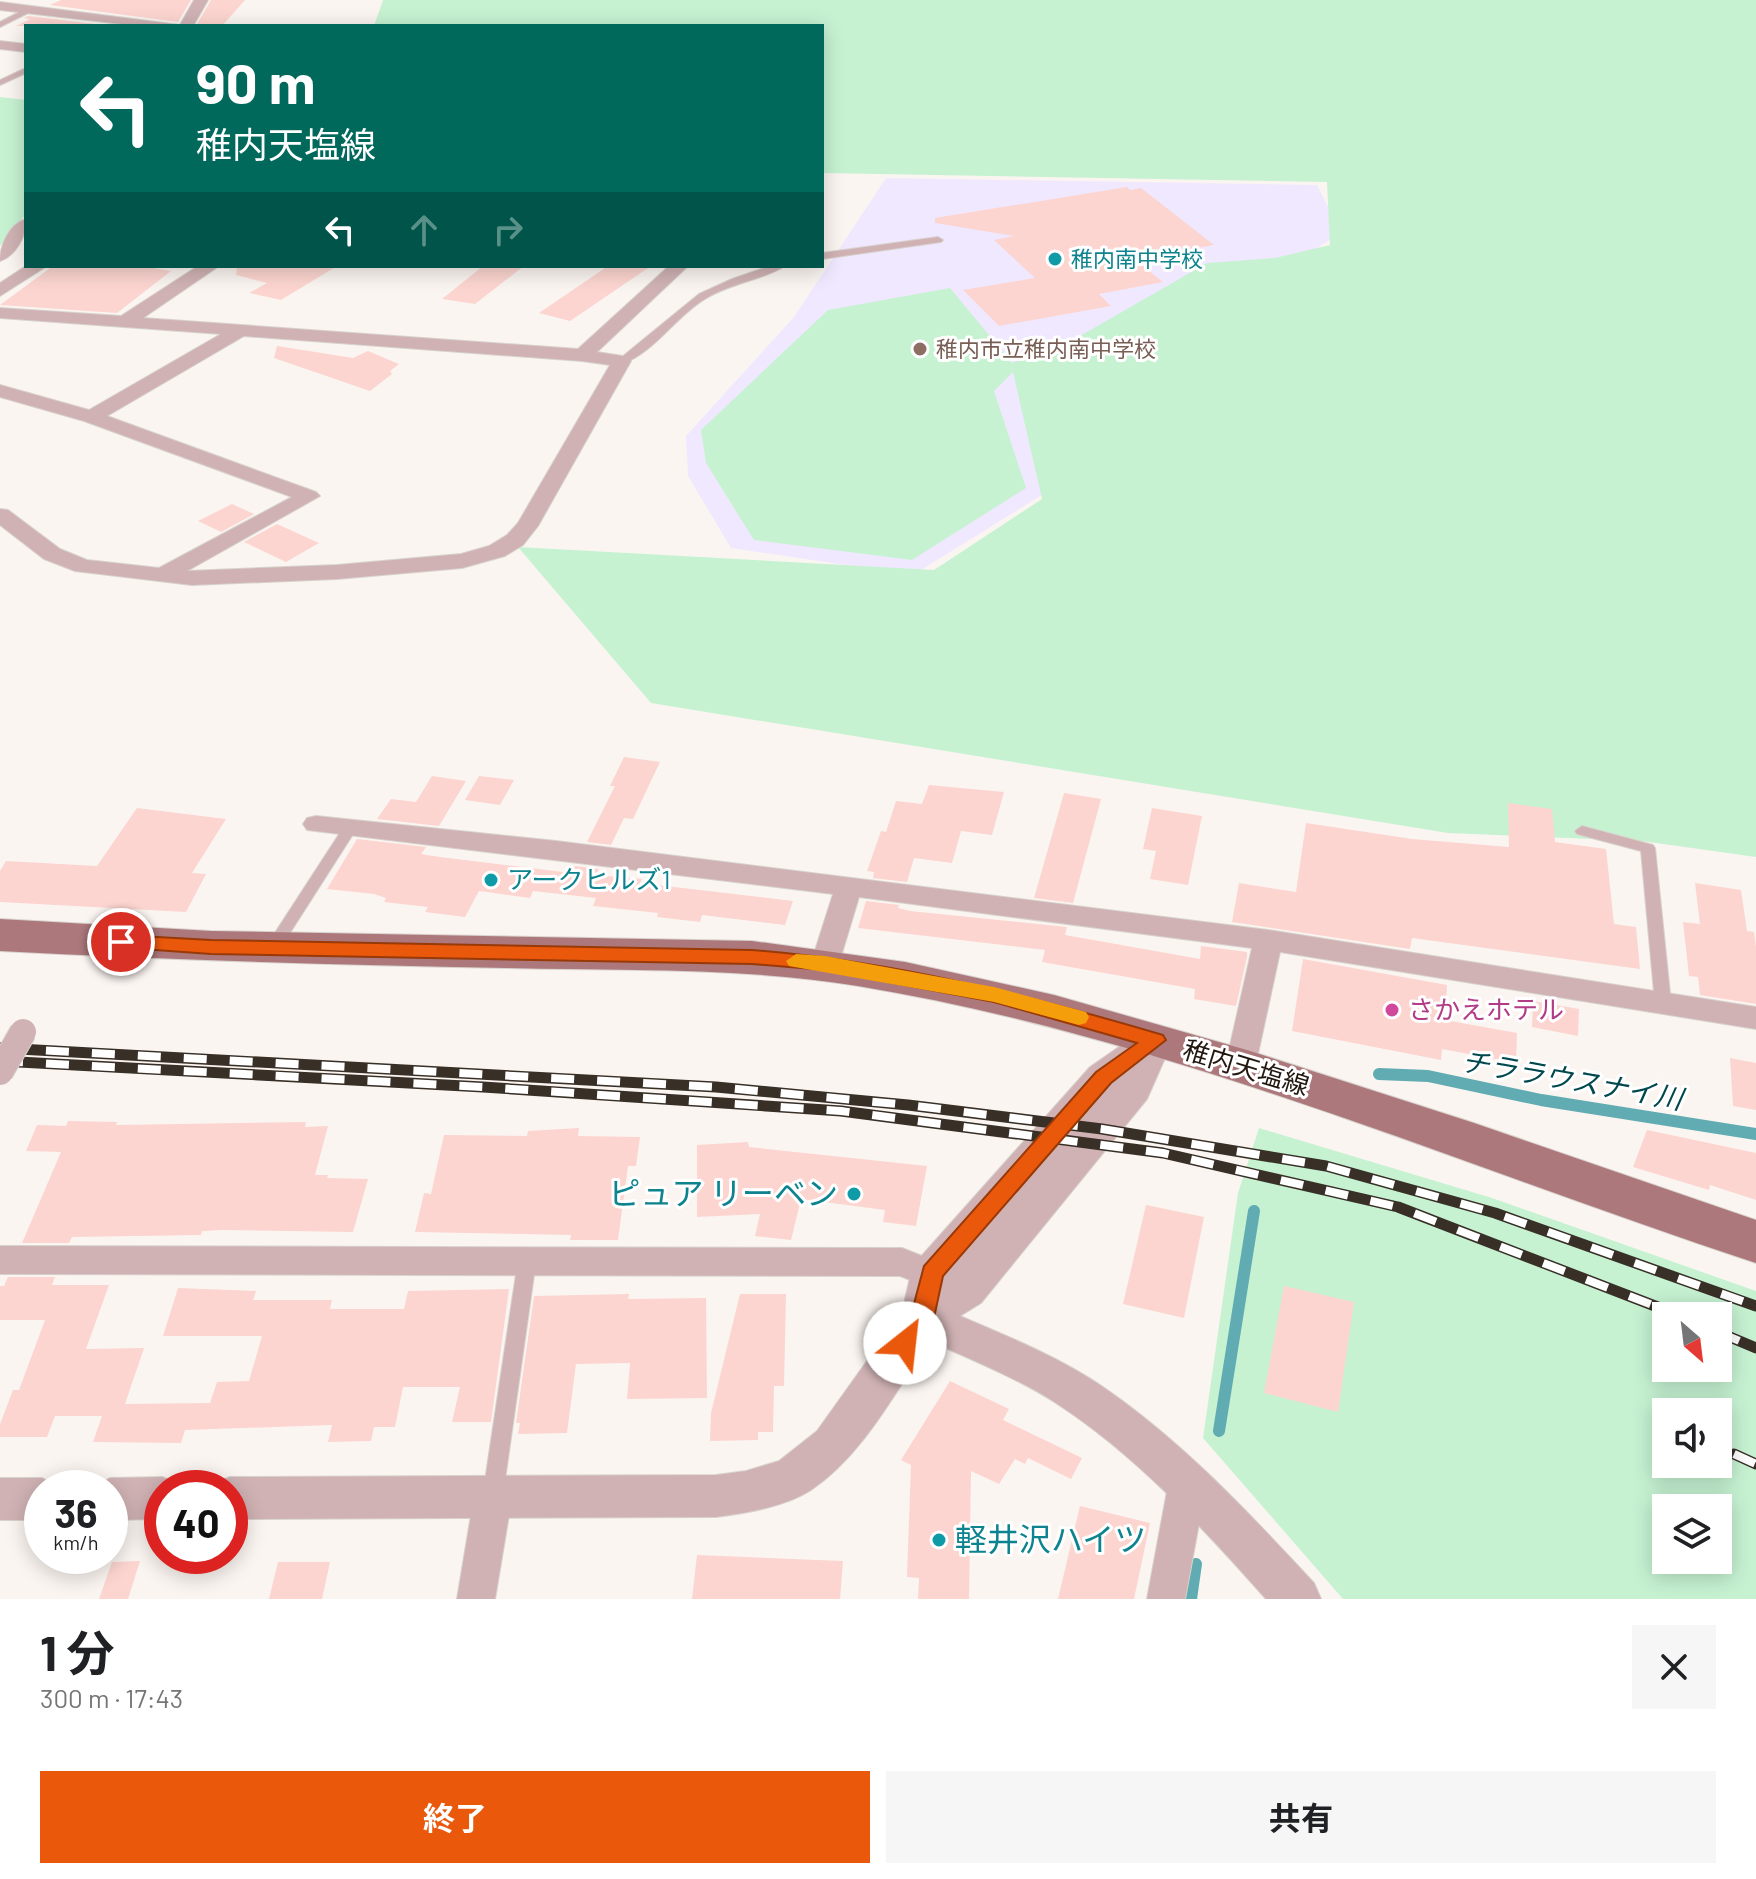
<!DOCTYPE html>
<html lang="ja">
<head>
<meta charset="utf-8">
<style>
  :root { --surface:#fff; --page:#f6f6f6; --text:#202124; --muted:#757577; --accent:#ea580c }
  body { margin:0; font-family:Barlow,"Noto Sans JP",sans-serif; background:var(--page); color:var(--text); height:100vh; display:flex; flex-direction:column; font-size:30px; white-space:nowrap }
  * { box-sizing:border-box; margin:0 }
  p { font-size:26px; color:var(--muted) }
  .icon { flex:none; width:44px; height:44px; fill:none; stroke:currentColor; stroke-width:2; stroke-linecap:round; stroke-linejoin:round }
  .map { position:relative; height:1599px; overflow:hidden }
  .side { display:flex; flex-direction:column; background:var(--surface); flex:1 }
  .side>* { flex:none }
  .top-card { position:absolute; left:24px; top:24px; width:800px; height:244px; border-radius:0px; box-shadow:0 4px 20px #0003; background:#00695c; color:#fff; overflow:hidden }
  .needle { width:52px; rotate:152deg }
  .controls { position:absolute; left:1652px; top:1302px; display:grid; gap:16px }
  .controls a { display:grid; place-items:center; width:80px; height:80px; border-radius:0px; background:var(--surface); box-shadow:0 4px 20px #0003; font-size:40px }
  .speed { position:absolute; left:24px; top:1470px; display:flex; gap:16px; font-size:40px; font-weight:700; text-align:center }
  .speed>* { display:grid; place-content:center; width:104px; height:104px; border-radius:50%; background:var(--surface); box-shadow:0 4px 20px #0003; line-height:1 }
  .speed small { font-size:20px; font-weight:400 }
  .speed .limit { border:12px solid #d22; background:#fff; color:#111 }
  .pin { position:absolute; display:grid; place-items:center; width:68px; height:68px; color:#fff; margin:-34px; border:4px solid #fff; border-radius:50%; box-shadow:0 2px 8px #0007 }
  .me { position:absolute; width:88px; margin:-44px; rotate:29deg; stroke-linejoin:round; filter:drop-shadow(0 0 6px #0008) }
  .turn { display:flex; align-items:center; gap:28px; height:168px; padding:0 40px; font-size:36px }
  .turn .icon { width:104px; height:104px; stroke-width:2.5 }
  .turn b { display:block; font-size:56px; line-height:68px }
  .lanes { display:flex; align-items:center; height:76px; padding:0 40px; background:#0003; justify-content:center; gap:40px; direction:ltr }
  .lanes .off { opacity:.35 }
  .round { display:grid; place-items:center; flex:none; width:84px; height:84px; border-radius:0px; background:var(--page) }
  .summary { display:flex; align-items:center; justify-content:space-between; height:136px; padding:0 40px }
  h1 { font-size:48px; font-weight:700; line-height:60px }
  .primary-button { display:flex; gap:16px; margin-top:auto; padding:16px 40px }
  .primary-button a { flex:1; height:92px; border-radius:0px; background:var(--accent); color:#fff; font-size:32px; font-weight:700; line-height:92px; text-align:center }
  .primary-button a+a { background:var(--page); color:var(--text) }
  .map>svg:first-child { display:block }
  .education { fill:#f0e8fe }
  .green { fill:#c6f2d2; fill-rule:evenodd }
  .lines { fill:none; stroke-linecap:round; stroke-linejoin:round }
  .stream { stroke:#60acb2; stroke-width:12 }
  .building { fill:#fcd5d0 }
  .service-casing { stroke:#d8d2cd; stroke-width:2 }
  .minor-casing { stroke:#d8d2cd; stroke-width:2 }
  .tertiary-casing { stroke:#d8d2cd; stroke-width:2 }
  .primary-casing { stroke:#d8d2cd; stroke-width:2 }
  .service { fill:#d0b2b4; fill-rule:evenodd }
  .minor { fill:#d0b2b4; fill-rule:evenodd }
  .tertiary { fill:#d0b2b4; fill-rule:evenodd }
  .primary { fill:#ac787c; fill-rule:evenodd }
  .rail-casing { stroke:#382f27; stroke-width:11 }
  .rail { stroke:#fff; stroke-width:8; stroke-dasharray:23; stroke-linecap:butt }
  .pedestrian-bridge-casing { stroke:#d8d2cd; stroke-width:28; stroke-linecap:butt }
  .pedestrian-bridge { stroke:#d0b2b4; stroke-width:26 }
  .route { fill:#ea580c; stroke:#983908; stroke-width:2 }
  .slow { fill:#f59e0b }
  .culture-dot { fill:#0f9aa8; stroke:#fff; stroke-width:3 }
  .education-dot { fill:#8d6e63; stroke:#fff; stroke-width:3 }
  .hotel-dot { fill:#d1479c; stroke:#fff; stroke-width:3 }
  .labels { text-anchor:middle; stroke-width:6; stroke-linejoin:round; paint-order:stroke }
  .far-culture-label { font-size:22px; fill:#0d838f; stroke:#fff; text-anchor:start }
  .far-education-label { font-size:22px; fill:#785e54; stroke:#fff; text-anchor:start }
  .culture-label { font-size:26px; fill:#0d838f; stroke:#fff; text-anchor:start }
  .hotel-label { font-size:26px; fill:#b23c85; stroke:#fff; text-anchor:start }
  .street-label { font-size:26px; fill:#221810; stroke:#fff }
  .water-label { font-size:28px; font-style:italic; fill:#00484d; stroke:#fff }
  .near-culture-label { font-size:32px; fill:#0d838f; stroke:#fff; text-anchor:end }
</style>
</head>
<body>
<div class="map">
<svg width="1756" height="1599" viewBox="0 0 1756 1599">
  <rect width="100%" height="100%" fill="#fbf5f1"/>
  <path class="education" d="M886,178L1317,185L1341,233L1288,266L1045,493L913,575L731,548L688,476L686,436L794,317Z"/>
  <g class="green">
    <path d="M383,0H1756V857L1642,841L1448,833L651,703L518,547L934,570L1042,499L1013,372L994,391L1026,488L912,560L754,540L706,463L701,430L828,310L950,288L1012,363L1080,336L1207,263L1275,258L1330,245L1327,182L822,173V26H374Z"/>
    <path d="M0,97L26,100V214L0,246Z"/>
    <path d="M1259,1128L1492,1198L1756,1291V1599H1343L1203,1438L1238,1193ZM1666,1316H1718V1368H1666ZM1666,1412H1718V1464H1666ZM1666,1508H1718V1560H1666Z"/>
  </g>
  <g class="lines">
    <g class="stream">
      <path d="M1379,1074L1428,1076L1541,1100L1756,1134"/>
      <path d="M1219,1431L1254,1211"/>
      <path d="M1191,1599L1196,1564"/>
    </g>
  </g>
  <g class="building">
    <path d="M61,0H191L178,22L50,5Z"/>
    <path d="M211,0H245L222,26H196Z"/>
    <path d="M28,16L113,26H16L30,19L24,18Z"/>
    <path d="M1127,187L1130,190L1141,188L1214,245L1134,259L1163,282L1099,294L1111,306L999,326L963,290L1035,278L994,240L1014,236L935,223V218Z"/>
    <path d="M53,266H141L171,271L117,313L0,305Z"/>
    <path d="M237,266H337L281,300L249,293L267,283L236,275Z"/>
    <path d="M483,266H524L475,304L442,299Z"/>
    <path d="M608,266H651L570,321L539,313Z"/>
    <path d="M277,346L353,358L368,351L399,364L390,371L392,374L370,391L274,358Z"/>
    <path d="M232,504L254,514L221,532L198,521Z"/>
    <path d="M277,524L319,543L286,562L244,542Z"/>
    <path d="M624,757L660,762L633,819L624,818L611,845L587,842L615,786H610Z"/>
    <path d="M432,776L466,781L439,826L377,819L391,799L416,802Z"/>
    <path d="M479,776L514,780L500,805L465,800Z"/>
    <path d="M929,785L1004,792L992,835L961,831L952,863L914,858L907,882L873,878L874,872L867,871L881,831L886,832L896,801L922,804Z"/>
    <path d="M1064,793L1101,799L1073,903L1034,898Z"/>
    <path d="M1508,803L1552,809L1555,842L1606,849L1614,924L1636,927L1640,969L1412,938L1410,949L1232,922L1239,883L1296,892L1306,823L1412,839L1509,847Z"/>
    <path d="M137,808L226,819L192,873L206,874L186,912L0,902V871L6,861L97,866Z"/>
    <path d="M1152,808L1202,816L1188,885L1150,879L1156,851L1143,849Z"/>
    <path d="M357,839L426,847L421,854L440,857L571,873L575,866L599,869L596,875L642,879L640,883L793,901L785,925L702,915L700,922L657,917L658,913L593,906L596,898L533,891L530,898L479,891L465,917L425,912L428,907L384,902L386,898L374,894L327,889Z"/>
    <path d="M1695,883L1741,890L1747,931L1754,932L1756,947V1004L1700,995L1698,977L1689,976L1683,922L1700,924Z"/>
    <path d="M866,901L899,905L898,908L910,911L1067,927L1065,935L1200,959L1201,946L1247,952V957L1236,1006L1194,999L1195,989L1042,962L1045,950L858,928Z"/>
    <path d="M1303,959L1447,985L1445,1020L1517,1033L1516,1063L1442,1049L1441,1060L1292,1031Z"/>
    <path d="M1533,1001L1579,1009L1578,1036L1532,1027Z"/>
    <path d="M1730,1058L1756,1063V1110L1733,1106Z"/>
    <path d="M68,1121L117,1122L116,1125L306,1122L305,1127L328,1126L315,1175H328L327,1178L368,1179L353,1232L222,1230L202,1231L201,1235L72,1237L69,1243H22L61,1152L26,1151L37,1125L66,1126Z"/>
    <path d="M579,1128L578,1136L640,1137L636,1166H628L618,1240H570L571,1235L415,1232L424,1193L431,1194L444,1135L527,1136L528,1131Z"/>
    <path d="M1647,1130L1756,1153V1200L1710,1185L1709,1190L1633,1167Z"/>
    <path d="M748,1142L749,1147L927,1166L916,1226L883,1222L885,1210L801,1199L791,1240L755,1236L760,1214L697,1217V1145Z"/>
    <path d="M1146,1205L1204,1217L1184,1318L1123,1304Z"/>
    <path d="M8,1277H55L52,1285H109L86,1349L144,1348L125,1404L210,1403L217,1382L249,1381L262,1336H163L178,1288L256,1291L253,1300H332L330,1309H404L408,1291L509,1289L491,1422H452L460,1387H403L395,1427H374L371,1441L328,1442L332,1425L185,1430L181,1443L93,1442L102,1416H55L47,1437H0V1424L13,1390H19L45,1320H0V1286H4Z"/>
    <path d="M1284,1286L1354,1302L1338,1412L1264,1393Z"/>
    <path d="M629,1294L628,1299L706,1298L707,1398L627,1399L630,1363L576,1364L567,1433L518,1434L520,1423H516L534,1296Z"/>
    <path d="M740,1294H786L784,1386H774L773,1432H758V1440L710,1441L711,1413Z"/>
    <path d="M950,1381L1009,1409L1003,1420L1082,1458L1071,1479L1028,1458L1025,1464L1015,1459L999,1484L971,1471L969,1599H918L919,1578L907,1577L911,1465L901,1460Z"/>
    <path d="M1080,1506L1150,1523L1134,1599H1058Z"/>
    <path d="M697,1555L843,1561L840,1599H692Z"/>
    <path d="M140,1561L128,1599H99L112,1562Z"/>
    <path d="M278,1562H330L322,1599H269Z"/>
  </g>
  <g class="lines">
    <defs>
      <g id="service">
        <path d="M29,7L36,9L0,27V22Z"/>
        <path d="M26,68V73L0,85V80Z"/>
        <path d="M938,237L943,240L941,242L822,259V253Z"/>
        <path d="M770,266H785C763,280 730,283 705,299C675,317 655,352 622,364L617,361L699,294L732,279Z"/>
        <path d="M350,823L357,828L279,950H269L266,946L269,942L345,825Z"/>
        <path d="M1582,826L1653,845L1655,848L1671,1003L1669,1007H1657L1655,1003L1641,851L1577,834L1575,831Z"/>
        <path d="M527,1254L533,1256L536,1261L503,1494L500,1500L493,1503L486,1500L483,1494L518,1261L521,1256Z"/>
      </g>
      <g id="minor">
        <path d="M194,0H208L193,26H139L0,10V2L180,25Z"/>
        <path d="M0,41L26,44V52L0,49Z"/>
        <path d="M26,219C26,236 17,255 0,261C0,245 9,224 26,219Z"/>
        <path d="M26,266H47L0,296V283Z"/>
        <path d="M198,266H219L143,318L578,349L669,266H688L597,352L629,357L631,361L538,526L523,545L505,556L462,568L337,579L192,585L75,571L44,559L0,525V509L8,510L60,549L87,560L159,568L292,497L84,421L0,397V385L89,410L221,334L0,318V308L121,316ZM244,336L582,361L610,365L518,523L507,535L489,546L461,554L337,565L187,571L320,496L316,492L107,416Z"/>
        <path d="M316,816L556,841L1268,930L1756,1007V1029L1280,952L1256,1063L1252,1071L1241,1074L1230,1071L1226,1063L1252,948L859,897L839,963L835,970L825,973L815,970L811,963L833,894L307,830L303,824L307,818Z"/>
        <path d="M0,1246L902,1248L957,1270L962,1280L957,1290L945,1294L900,1276L0,1274Z"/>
        <path d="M1187,1469L1200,1474L1206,1486L1185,1599H1147L1168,1486L1174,1474Z"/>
        <path d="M493,1480L506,1485L512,1497L495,1599H457L474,1497L480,1485Z"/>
      </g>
      <g id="tertiary">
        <path d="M1155,1027L1168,1031L1173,1040L1147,1099L981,1303L960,1316C1009,1337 1059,1357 1103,1387C1182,1441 1249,1513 1314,1583L1321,1599H1266C1203,1528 1136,1455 1056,1403C1017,1378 972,1360 930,1341C895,1392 863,1455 811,1490C785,1507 746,1513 716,1517L230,1519V1488H212L214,1483L230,1477L716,1475L746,1471L779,1461L817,1431L902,1312L911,1273L917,1261L1090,1067L1142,1031Z"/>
        <path d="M162,1477L178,1483L180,1488H162V1519L110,1520V1488H92L110,1478Z"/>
        <path d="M0,1478H42L60,1488H42V1520H0Z"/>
      </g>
      <path id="primary" d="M0,919L211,931L752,941L905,962L1054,995L1247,1050L1474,1123L1756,1220V1263C1459,1165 1168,1037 858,986C742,967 624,971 506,968C337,965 169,960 0,951Z"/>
    </defs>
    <use href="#service" class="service-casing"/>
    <use href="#minor" class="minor-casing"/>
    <use href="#tertiary" class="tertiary-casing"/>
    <use href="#primary" class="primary-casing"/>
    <use href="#service" class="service"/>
    <use href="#minor" class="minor"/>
    <use href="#tertiary" class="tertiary"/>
    <use href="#primary" class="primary"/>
    <defs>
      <g id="rail">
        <path d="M0,1048L716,1087L908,1105L1102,1129L1326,1166L1495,1213L1756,1306"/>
        <path d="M0,1061L483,1087L841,1111L1163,1153L1398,1207L1681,1316"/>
        <path d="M1718,1332L1756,1348"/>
        <path d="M1734,1454L1756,1464"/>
      </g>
    </defs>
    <use href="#rail" class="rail-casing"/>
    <use href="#rail" class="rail"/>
    <defs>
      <path id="pedestrian-bridge" d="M0,1072L23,1032"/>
    </defs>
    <use href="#pedestrian-bridge" class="pedestrian-bridge-casing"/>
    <use href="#pedestrian-bridge" class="pedestrian-bridge"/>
  </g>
  <path class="route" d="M121,935L211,940L752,950C892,961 1028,995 1163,1035L1166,1040L1111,1083L943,1276L934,1318L914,1351L905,1354L897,1351L893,1343L911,1315L924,1266L1096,1072L1137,1043L994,1002L825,970L752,964L211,954L114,947L111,942L114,937Z"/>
  <path class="slow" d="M796,954L825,956L994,987L1086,1012L1089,1017L1086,1023L1079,1025L994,1002L789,966L786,961Z"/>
  <g class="culture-dot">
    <circle cx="1055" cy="259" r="8"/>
    <circle cx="491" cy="880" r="8"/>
    <circle cx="854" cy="1194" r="8"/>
    <circle cx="939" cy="1540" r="8"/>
  </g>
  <circle class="education-dot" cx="920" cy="349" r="8"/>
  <circle class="hotel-dot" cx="1392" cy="1010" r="8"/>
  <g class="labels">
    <g class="far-culture-label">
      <text x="1071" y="267">稚内南中学校</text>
    </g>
    <g class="far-education-label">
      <text x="936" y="357">稚内市立稚内南中学校</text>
    </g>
    <g class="culture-label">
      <text x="507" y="889">アークヒルズ1</text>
    </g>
    <g class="hotel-label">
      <text x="1408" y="1019">さかえホテル</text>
    </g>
    <g class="street-label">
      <text transform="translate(1246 1068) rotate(17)" y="9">稚内天塩線</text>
    </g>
    <g class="water-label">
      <text transform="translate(1572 1080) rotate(10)" y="10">チララウスナイ川</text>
    </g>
    <g class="near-culture-label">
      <text x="838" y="1205">ピュア リーベン</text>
      <text x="955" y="1551" text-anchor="start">軽井沢ハイツ</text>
    </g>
  </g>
</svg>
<div class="controls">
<a><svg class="needle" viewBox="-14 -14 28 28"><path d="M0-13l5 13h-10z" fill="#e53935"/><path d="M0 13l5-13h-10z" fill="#757577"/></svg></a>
<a><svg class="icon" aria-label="sound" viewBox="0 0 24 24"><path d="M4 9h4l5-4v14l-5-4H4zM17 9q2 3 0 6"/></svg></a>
<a><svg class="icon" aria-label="layers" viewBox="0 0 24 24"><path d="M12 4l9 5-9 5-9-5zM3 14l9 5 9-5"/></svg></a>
</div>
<div class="speed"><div>36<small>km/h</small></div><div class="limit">40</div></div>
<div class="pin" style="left:121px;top:942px;background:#d93025"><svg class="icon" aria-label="arrive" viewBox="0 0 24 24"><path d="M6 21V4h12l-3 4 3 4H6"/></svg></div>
<svg class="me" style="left:905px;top:1343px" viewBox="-20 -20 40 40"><circle r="19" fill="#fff"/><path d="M0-13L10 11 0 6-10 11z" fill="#ea580c"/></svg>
<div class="top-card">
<div class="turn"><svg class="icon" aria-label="left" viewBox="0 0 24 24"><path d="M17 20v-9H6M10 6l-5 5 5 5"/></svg><div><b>90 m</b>稚内天塩線</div></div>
<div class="lanes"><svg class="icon" aria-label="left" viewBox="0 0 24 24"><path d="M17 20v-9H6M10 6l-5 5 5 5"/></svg><svg class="icon off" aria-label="ahead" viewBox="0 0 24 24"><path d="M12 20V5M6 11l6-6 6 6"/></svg><svg class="icon off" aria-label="right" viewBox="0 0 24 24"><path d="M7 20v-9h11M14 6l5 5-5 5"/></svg></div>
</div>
</div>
<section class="side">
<div class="summary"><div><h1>1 分</h1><p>300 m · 17:43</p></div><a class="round"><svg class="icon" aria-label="close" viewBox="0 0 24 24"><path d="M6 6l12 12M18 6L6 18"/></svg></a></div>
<div class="primary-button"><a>終了</a><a>共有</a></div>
</section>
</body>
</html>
